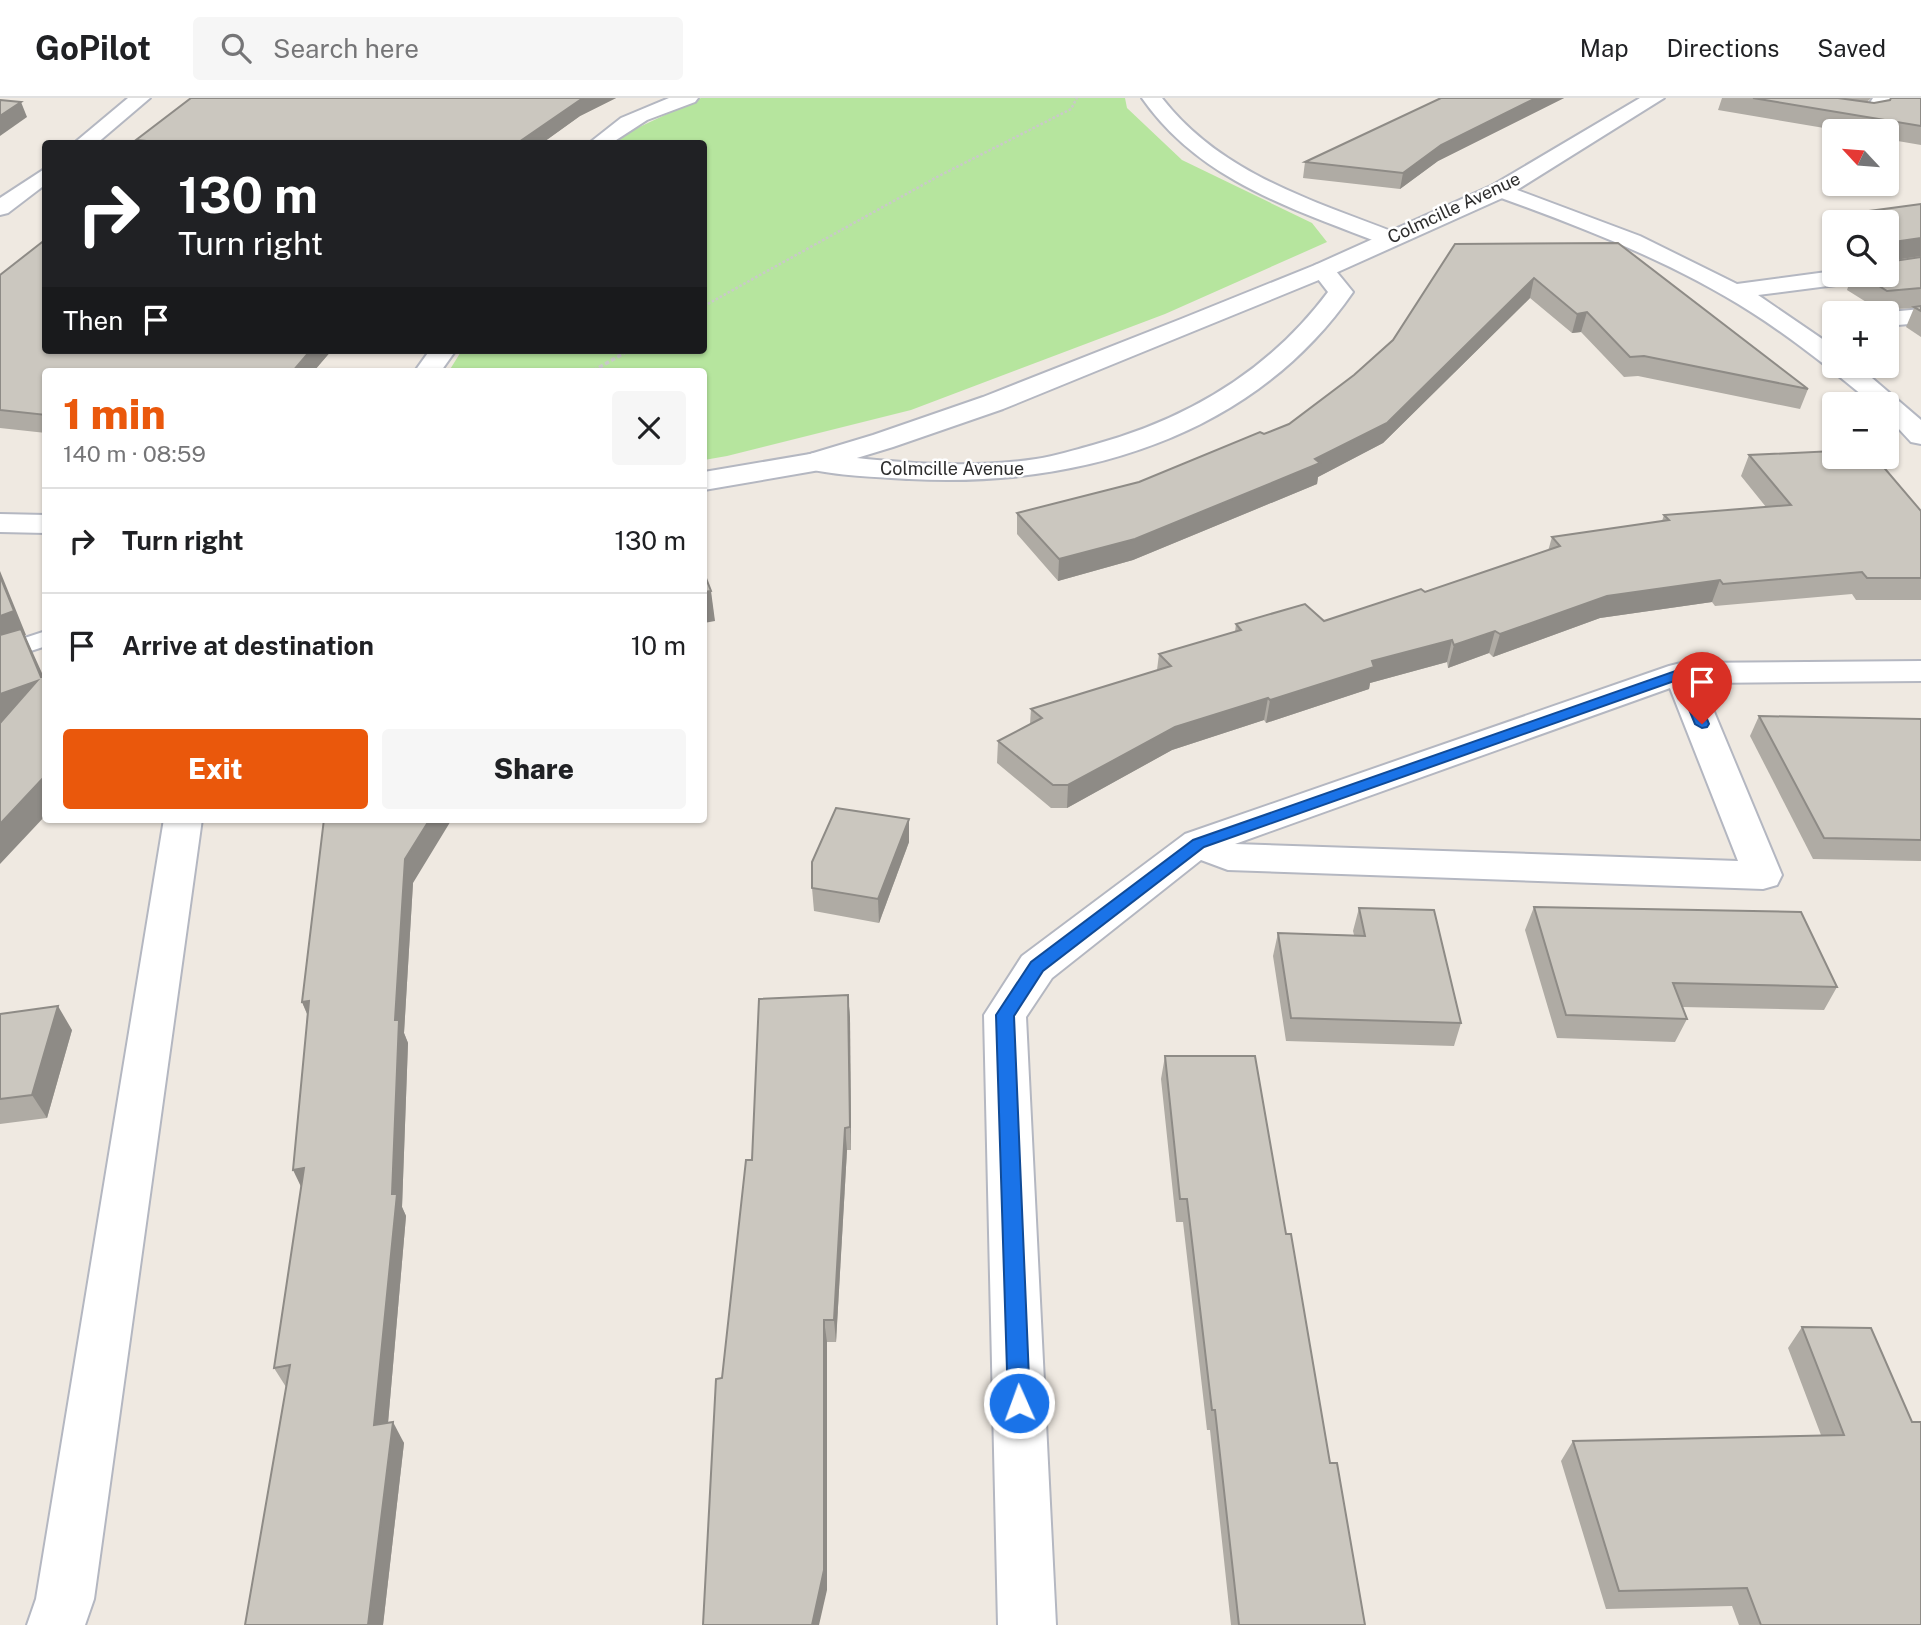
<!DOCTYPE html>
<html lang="en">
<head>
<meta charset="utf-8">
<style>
  :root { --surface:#fff; --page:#f6f6f6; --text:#202124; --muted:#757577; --line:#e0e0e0; --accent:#ea580c }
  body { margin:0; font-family:"Public Sans",sans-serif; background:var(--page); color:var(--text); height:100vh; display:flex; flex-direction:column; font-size:26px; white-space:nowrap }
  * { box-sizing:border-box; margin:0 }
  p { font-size:23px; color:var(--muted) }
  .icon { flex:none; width:38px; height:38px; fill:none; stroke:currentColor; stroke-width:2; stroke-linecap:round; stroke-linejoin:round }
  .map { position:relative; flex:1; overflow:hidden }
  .side { position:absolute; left:42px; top:270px; width:665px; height:455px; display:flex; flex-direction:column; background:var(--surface); border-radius:7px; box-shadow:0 2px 5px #0004 }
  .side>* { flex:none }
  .top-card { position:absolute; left:42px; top:42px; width:665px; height:214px; border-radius:7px; box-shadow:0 2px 5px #0004; background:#202124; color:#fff; overflow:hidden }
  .needle { width:46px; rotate:296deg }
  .tools { position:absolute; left:1822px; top:21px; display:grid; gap:14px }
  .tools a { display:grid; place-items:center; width:77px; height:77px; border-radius:7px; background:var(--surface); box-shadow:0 2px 5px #0004; font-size:35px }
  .pin { position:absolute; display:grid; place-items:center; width:60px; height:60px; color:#fff; margin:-72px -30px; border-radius:50% 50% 50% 0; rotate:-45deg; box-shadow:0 0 7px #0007 }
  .pin .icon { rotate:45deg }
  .me { position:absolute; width:77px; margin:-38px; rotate:358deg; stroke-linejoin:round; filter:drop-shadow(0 0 5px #0008) }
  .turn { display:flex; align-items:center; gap:24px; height:147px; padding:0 21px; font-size:32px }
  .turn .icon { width:91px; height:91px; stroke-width:2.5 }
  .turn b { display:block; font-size:49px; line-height:60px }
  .then { display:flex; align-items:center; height:66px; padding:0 21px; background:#0003; gap:14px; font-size:26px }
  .round { display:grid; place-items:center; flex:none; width:74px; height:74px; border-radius:7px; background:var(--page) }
  .summary { display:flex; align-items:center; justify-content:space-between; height:119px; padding:0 21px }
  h1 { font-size:42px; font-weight:800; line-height:52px; color:var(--accent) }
  .cta { display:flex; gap:14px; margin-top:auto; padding:14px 21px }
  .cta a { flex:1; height:80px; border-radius:7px; background:var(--accent); color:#fff; font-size:28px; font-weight:800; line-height:80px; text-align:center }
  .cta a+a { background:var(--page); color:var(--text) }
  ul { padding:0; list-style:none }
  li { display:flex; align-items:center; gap:21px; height:105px; padding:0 21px; border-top:2px solid var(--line) }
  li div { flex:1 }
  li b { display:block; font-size:26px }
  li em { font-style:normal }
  header { display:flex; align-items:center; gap:42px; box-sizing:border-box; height:98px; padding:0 35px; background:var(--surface); border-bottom:2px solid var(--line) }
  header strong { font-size:33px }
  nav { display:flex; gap:38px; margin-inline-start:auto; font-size:24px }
  .search { width:490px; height:63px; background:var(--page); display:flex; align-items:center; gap:18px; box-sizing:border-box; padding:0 24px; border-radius:7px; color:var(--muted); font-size:26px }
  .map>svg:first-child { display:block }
  .green { fill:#b6e59e }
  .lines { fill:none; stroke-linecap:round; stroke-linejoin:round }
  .service-casing { stroke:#b4b7c1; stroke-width:4 }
  .minor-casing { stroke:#b4b7c1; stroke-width:4 }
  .tertiary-casing { stroke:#b4b7c1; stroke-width:4 }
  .path-far1 { stroke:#c9c9c9; stroke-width:2.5; stroke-dasharray:2.5 2; stroke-linecap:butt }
  .path { stroke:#c9c9c9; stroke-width:3.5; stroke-dasharray:4.5 2.5; stroke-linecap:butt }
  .service { fill:#fff; fill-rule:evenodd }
  .minor { fill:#fff; fill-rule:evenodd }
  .tertiary { fill:#fff; fill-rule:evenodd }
  .wall { fill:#afaba4 }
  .shaded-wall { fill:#8e8b86 }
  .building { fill:#cbc7bf; stroke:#8e8b86; stroke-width:2 }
  .route { fill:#1a73e8; stroke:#114b97; stroke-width:2 }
  .labels { text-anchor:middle; stroke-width:5; stroke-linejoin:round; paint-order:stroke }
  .far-street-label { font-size:18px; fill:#2e2e2e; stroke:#fff }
</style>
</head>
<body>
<header>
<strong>GoPilot</strong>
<div class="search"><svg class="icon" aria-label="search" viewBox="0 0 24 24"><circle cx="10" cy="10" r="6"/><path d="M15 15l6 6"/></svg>Search here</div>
<nav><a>Map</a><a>Directions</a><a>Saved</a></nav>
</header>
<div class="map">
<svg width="1921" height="1527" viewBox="0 0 1921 1527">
  <rect width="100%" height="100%" fill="#efe9e1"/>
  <path class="green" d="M701,0H1125L1127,10L1182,62L1312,125L1327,144L1165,216L911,312L727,358L704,362V273H449L462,252H704V46L611,45L616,40Z"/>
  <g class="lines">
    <defs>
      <path id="service" d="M46,533V548L0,563V548Z"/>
      <g id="minor">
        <path d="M669,0H698L695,4L647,22L610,46H588L621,20Z"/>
        <path d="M1142,0H1162C1220,75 1311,102 1396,135L1399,140L1396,145H1380C1291,110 1199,82 1142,0Z"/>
        <path d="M1765,0H1814L1868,8L1873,0H1893L1883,17L1868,20L1775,6Z"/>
        <path d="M1501,86L1640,138L1737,186L1834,173V177H1871L1867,182L1859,184L1758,197L1834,249V268H1858L1921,322V346L1911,344L1886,317V306H1873C1833,273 1795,242 1751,214C1671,163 1581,129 1493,97L1490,92L1493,87Z"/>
        <path d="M1323,165L1331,167L1353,194C1253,339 1079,390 909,381C875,379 838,378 804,370L800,364L804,358L814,355C887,364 964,372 1036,361C1056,358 1074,352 1093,347C1188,321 1269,273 1328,194L1311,172L1315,167Z"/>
        <path d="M1921,211V225L1886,228V215H1879Z"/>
        <path d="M430,252H456L441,273H415Z"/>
        <path d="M1921,563V583L1702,585L1782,777L1777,787L1763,791L1228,772L1201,762L1052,880L1026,919L1056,1527H998L984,917L1022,858L1185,736L1669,568L1681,565ZM1670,590L1738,763L1235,746Z"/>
        <path d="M164,721H202L94,1501L85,1527H27L36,1501Z"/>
      </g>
      <g id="tertiary">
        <path d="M128,0H150L96,46H73Z"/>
        <path d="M1640,0H1664L1509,97L1331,177L1199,231L1003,311L893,349L814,373L704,392V374L810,356L873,337L983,299L1181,221L1315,167L1493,87Z"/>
        <path d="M46,70V86L8,115L0,117V100Z"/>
        <path d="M0,416L46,417V435L0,434Z"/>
      </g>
    </defs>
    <use href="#service" class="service-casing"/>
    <use href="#minor" class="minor-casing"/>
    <use href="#tertiary" class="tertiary-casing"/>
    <path class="path-far1" d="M704,208L937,79L1071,11L1077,0"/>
    <path class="path" d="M593,273L629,252"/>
    <use href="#service" class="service"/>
    <use href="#minor" class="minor"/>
    <use href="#tertiary" class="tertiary"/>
  </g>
  <g class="wall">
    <path d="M191,0H616L580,18L541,46H137L136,42Z"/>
    <path d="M1441,0H1564L1438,63L1400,91L1303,80L1305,64Z"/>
    <path d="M1722,0H1871L1867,4L1874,5L1921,0V47L1886,41V33H1842L1718,12Z"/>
    <path d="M1921,106V159L1893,162L1894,163L1921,159V239L1906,229L1914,210L1879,212L1847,192L1852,177H1886V124H1857L1862,114Z"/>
    <path d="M1455,146L1808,291L1800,311L1638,278L1624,279L1581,234L1572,235L1530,200L1383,345L1318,379L1317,386L1133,462L1058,483L1017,436V415L1139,384L1289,326L1354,277L1393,242Z"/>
    <path d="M0,177L46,252H332L314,273H46V335L0,330Z"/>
    <path d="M1749,357L1921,413V502H1856L1852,496L1715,508L1712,504L1600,520L1493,559L1489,555L1448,570L1447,564L1370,585L1369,591L1266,625L1264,622L1172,652L1067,710H1051L997,665L998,643L1030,626L1031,611L1157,572L1159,556L1235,534L1236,526L1324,523L1425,494L1548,453L1552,439L1662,423L1664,417L1766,409L1741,378Z"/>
    <path d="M1759,618L1921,621V763L1813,761L1750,638Z"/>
    <path d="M909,721V744L879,825L814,813L812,790Z"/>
    <path d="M413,785L404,935L408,945L402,1109L406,1118L388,1325L404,1345L383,1527H245L286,1289L274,1270L301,1090L307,916L302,904Z"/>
    <path d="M1534,809L1837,889L1824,912L1682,909L1687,921L1675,944L1557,940L1525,832Z"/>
    <path d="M1359,810L1461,925L1454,948L1286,943L1273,858L1278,835L1354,837L1353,833Z"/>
    <path d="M848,897L850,920L851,1052H847L836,1244H827V1492L722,1280Z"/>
    <path d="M0,916L72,932L47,1020L0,1026Z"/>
    <path d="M1165,958L1286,1136L1330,1365L1365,1527H1231L1210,1332H1207L1183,1124H1176L1161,981Z"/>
    <path d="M1802,1229L1921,1527H1739L1732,1508L1606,1511L1561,1363L1573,1343L1821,1337L1788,1250Z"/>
  </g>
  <g class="shaded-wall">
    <path d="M583,0H616L580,18L541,46H516Z"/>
    <path d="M1536,0H1564L1438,63L1400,91L1403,75L1441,47Z"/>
    <path d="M21,4L27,19L0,38V18Z"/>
    <path d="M1921,140V158L1888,163L1886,167V156L1894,144Z"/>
    <path d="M1534,180L1530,200L1383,345L1318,379L1317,386L1133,462L1058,483L1059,461L1315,361Z"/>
    <path d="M1587,214L1581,234L1572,235L1577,216Z"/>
    <path d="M311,252H332L314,273H293Z"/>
    <path d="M0,473L26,537H25L33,555L46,584L0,546Z"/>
    <path d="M1720,482L1712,504L1600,520L1493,559L1500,536L1607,498Z"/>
    <path d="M711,493L715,523L704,525V494Z"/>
    <path d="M1495,533L1489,555L1448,570L1454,547Z"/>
    <path d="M1452,542L1447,564L1370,585L1369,591L1266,625L1270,602L1372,563Z"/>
    <path d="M37,583L0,625V596Z"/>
    <path d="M1268,600L1264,622L1172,652L1067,710L1068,687L1175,629Z"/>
    <path d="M46,677V717L0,766V726Z"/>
    <path d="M430,721H452L413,785L404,935L408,945L402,1109L406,1118L386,1348L374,1327L392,1096L395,922L405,761Z"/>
    <path d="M909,721V744L879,825L878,801Z"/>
    <path d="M848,897L850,920L851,1052L850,1029Z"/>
    <path d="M309,903L312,927L302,904Z"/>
    <path d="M58,908L72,932L47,1020L32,997Z"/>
    <path d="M845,1030L847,1052L836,1244L834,1222Z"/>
    <path d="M304,1070V1095L293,1072Z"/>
    <path d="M824,1222L827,1244V1492L819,1527H812Z"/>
    <path d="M393,1324L404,1345L383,1527H368Z"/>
  </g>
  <g class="building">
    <path d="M191,0H583L516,46H167L168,45L136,42Z"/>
    <path d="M1441,0H1536L1441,47L1403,75L1305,64Z"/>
    <path d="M1753,0H1838L1874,5L1890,2L1891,0H1921V28Z"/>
    <path d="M0,2L21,4L0,18Z"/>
    <path d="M1921,106V140L1894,144L1891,155L1886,156V124H1860L1862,114Z"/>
    <path d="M46,141V252H311L293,273H46V317L0,312V177Z"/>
    <path d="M1618,145L1808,291L1644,258L1630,259L1587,214L1577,216L1534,180L1387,325L1315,361L1320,365L1135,441L1059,461L1017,415L1139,384L1260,334L1264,336L1289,326L1354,277L1393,242L1455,146Z"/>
    <path d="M1886,159L1894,163L1921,159V190L1887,193L1862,177H1886Z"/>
    <path d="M1921,208V213L1914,209Z"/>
    <path d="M1834,353V359H1875L1921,413V480H1867L1862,474L1723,486L1720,482L1607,498L1500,536L1495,533L1454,547L1452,542L1372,563L1374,569L1270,602L1268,600L1175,629L1068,687H1053L998,643L1042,620L1031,611L1171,568L1159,556L1241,532L1236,526L1305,506L1324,523L1421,491L1425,494L1560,448L1552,439L1669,422L1664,417L1791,407L1749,357Z"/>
    <path d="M704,475L711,493L704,494Z"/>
    <path d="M0,478L14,513L0,518Z"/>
    <path d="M21,531L41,579H46V677L0,726V625L37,583L0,596V537Z"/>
    <path d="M1759,618L1921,621V742L1824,740Z"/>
    <path d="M836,710L909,721L878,801L812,790V764Z"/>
    <path d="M324,721H430L405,761L395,922H399L392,1096H397L374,1327L393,1324L368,1527H245L290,1267L274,1270L304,1070L293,1072L309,903L302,904Z"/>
    <path d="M1534,809L1801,814L1837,889L1673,885L1687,921L1566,917Z"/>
    <path d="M1359,810L1434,812L1461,925L1291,920L1278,835L1365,838Z"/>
    <path d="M848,897L850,1029L845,1030L834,1222H824V1472L812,1527H703L716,1281L722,1280L746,1062H752L759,901Z"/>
    <path d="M58,908L32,997L0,1001V916Z"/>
    <path d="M1165,958H1255L1286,1136H1291L1330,1365H1337L1365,1527H1239L1215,1312H1212L1187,1101H1180Z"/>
    <path d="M1802,1229L1871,1230L1912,1324H1921V1527H1761L1747,1490L1619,1493L1573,1343L1844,1337Z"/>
  </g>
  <path class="route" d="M1681,571L1688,575L1709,626L1707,629L1702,630L1695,626L1677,582L1204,749L1043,873L1014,918L1030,1305L1027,1312L1019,1315L1012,1312L1008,1305L996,917L1031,864L1193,742Z"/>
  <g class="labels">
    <g class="far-street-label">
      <text transform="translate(1454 110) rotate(-25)" y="6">Colmcille Avenue</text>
      <text x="952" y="377">Colmcille Avenue</text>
    </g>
  </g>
</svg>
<div class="tools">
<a><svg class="needle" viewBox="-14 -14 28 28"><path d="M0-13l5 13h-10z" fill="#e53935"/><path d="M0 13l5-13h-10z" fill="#757577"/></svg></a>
<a><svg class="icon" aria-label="search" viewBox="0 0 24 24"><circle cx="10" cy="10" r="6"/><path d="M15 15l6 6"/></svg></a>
<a>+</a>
<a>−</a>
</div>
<div class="pin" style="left:1702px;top:626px;background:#d93025"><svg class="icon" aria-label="arrive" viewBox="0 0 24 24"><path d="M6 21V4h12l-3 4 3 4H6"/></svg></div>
<svg class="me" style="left:1019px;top:1305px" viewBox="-20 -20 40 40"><circle r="17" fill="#1a73e8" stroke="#fff" stroke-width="3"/><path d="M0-11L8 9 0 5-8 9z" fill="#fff"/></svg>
<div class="top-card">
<div class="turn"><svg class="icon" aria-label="right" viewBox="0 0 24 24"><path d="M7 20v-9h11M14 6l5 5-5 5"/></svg><div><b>130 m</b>Turn right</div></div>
<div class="then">Then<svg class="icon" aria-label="arrive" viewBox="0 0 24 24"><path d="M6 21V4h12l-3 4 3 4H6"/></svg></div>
</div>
<section class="side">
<div class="summary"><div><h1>1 min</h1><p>140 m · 08:59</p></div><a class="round"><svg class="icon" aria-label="close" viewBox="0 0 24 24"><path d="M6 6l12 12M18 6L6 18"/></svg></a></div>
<ul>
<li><svg class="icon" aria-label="right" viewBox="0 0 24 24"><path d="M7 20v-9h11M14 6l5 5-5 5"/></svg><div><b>Turn right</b></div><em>130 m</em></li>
<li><svg class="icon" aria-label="arrive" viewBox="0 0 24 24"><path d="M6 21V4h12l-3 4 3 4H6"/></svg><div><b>Arrive at destination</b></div><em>10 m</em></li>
</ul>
<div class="cta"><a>Exit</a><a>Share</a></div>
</section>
</div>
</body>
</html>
